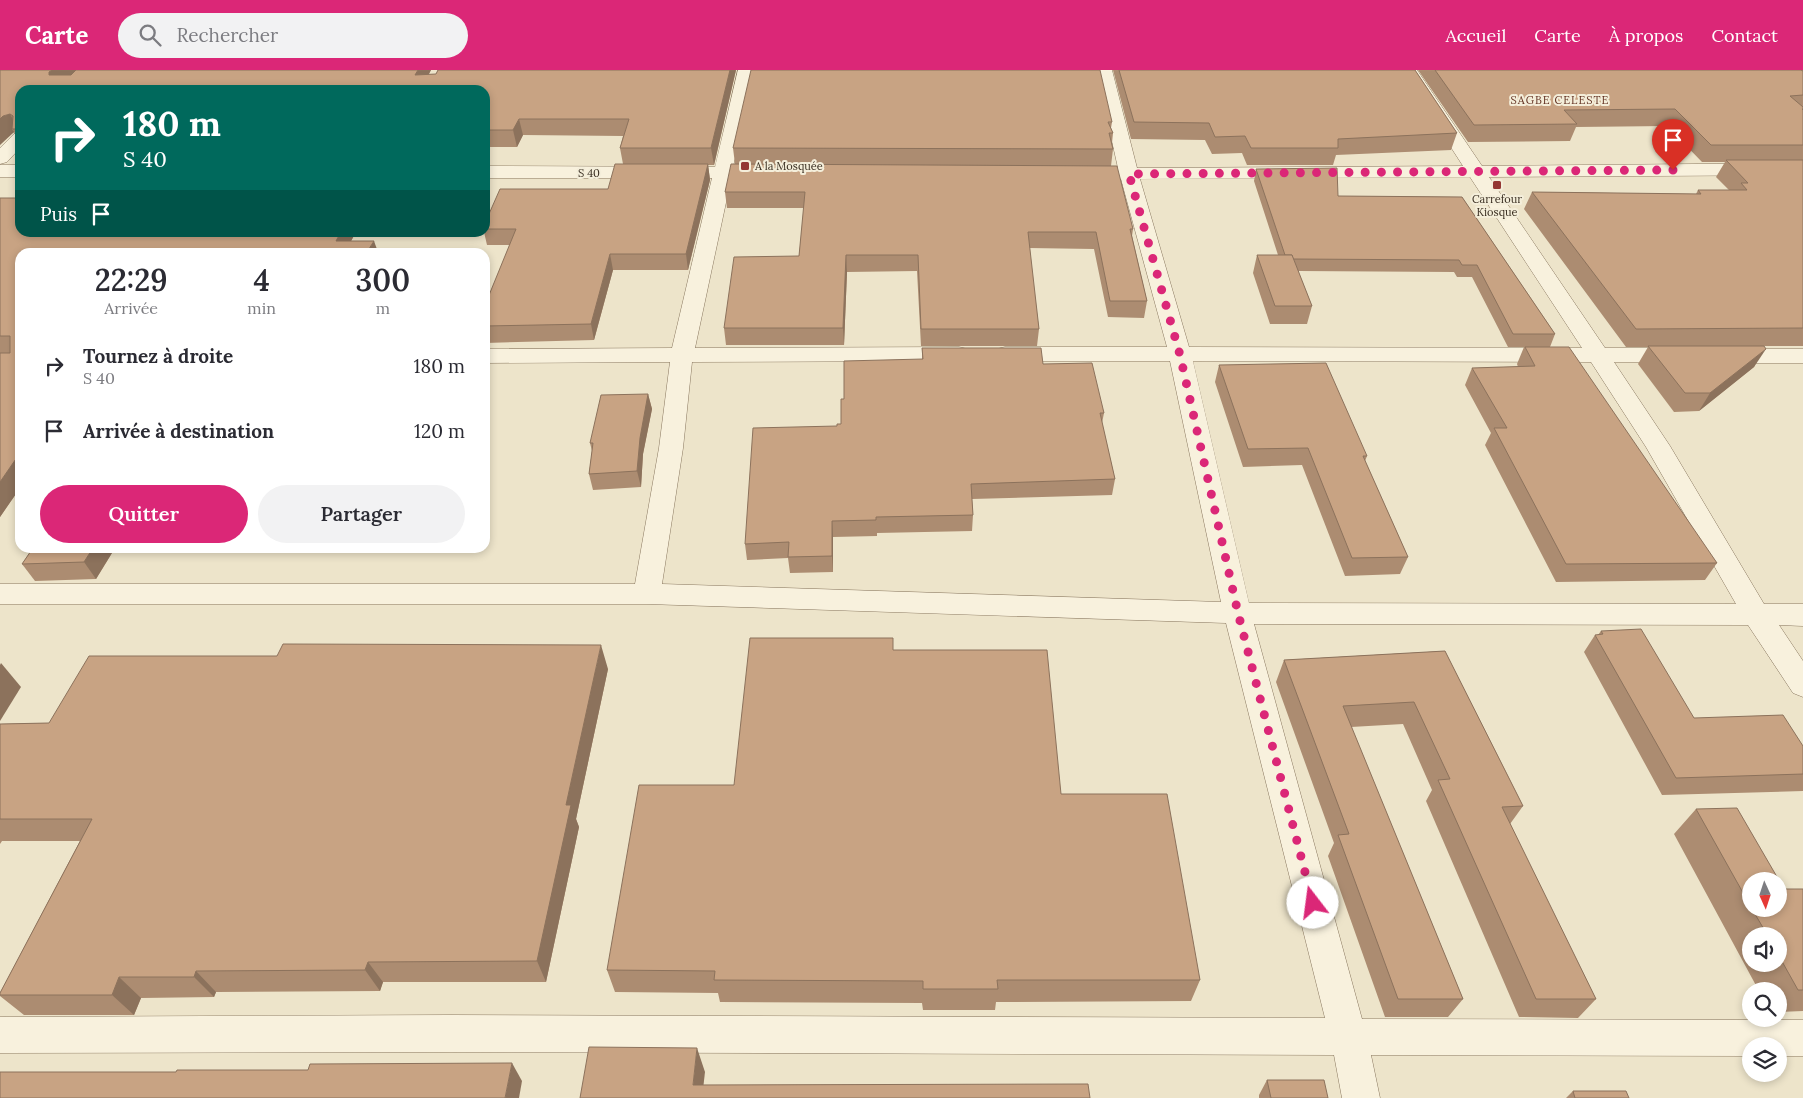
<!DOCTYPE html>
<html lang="fr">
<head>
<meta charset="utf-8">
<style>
  :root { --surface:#fff; --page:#f2f2f3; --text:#2b2b33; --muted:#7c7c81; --accent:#db2777 }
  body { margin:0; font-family:Lora,serif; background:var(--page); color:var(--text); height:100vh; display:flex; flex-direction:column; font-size:19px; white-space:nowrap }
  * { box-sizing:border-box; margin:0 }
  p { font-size:16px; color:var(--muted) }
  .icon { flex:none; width:28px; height:28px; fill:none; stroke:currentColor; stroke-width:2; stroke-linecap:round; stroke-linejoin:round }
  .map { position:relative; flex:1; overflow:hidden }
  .side { position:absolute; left:15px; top:178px; width:475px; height:305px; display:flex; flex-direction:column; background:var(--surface); border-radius:15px; box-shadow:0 2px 8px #0003 }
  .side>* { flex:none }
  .guide { position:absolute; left:15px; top:15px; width:475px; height:152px; border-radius:15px; box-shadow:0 2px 8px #0003; background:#00695c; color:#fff; overflow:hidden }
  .needle { width:32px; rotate:177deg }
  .controls { position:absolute; left:1742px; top:802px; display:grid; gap:10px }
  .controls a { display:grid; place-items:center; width:45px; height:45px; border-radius:50%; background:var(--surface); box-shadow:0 2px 8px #0003; font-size:25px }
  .pin { position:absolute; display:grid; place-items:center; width:42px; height:42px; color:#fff; margin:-51px -21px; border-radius:50% 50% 50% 0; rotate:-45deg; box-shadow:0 0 5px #0007 }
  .pin .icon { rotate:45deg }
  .me { position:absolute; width:55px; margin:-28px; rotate:345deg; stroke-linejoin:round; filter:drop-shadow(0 0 4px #0008) }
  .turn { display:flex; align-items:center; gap:18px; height:105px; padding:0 25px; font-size:22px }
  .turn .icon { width:65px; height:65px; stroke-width:2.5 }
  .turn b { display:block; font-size:35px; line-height:42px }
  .then { display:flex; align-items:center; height:48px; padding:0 25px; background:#0003; gap:10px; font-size:19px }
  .eta { display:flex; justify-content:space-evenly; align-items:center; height:85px; text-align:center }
  .eta b { font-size:30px; font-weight:600; line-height:35px }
  .cta { display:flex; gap:10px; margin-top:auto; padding:10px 25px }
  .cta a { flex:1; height:58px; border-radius:30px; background:var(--accent); color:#fff; font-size:20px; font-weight:600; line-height:58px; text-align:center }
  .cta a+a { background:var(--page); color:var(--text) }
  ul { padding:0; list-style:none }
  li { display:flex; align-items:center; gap:15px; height:65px; padding:0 25px }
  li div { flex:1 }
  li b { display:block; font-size:19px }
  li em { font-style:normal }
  header { display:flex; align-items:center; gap:30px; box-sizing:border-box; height:70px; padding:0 25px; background:var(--accent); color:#fff }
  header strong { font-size:24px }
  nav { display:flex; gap:28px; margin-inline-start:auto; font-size:18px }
  .search { width:350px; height:45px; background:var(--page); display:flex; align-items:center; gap:12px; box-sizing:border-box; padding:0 18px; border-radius:28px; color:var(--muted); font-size:19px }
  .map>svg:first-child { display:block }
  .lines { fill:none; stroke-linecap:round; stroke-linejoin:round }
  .minor-casing { stroke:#89775f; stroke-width:1 }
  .minor { fill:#f8f1dd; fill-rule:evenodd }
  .wall { fill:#ac8c71; fill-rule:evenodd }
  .shaded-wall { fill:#8c725c }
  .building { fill:#c8a383; stroke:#8c725c }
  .route { stroke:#db2777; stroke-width:9; stroke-dasharray:0 16.2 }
  .poi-dot { fill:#943733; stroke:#f4eeda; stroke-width:2 }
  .labels { text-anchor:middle; stroke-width:4; stroke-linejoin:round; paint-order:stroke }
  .far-neighbourhood-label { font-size:11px; letter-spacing:1px; fill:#643424; stroke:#f4eeda }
  .far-poi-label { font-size:11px; fill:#3a2f22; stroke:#f4eeda; text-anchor:start }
  .far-street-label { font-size:11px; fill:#3a2f22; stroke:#f4eeda }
</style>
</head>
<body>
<header>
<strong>Carte</strong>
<div class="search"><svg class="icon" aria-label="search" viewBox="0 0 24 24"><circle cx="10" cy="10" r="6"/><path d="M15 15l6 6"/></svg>Rechercher</div>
<nav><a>Accueil</a><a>Carte</a><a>À propos</a><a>Contact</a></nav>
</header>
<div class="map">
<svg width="1803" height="1028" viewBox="0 0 1803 1028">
  <rect width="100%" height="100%" fill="#ede4ca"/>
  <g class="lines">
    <defs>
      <g id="minor">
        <path d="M738,0H754L733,97L774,99L776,103L774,107L731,109L695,278L959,277L967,279L970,284L967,289L959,291L692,292L683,378L662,514L1221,532L1170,291H1005L997,289L994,284L997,279L1005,277H1167L1121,109L1075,108L1073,104L1075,100L1118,98L1096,0H1112L1137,98L1463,96L1401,0H1417L1482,96L1803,93V105L1489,107L1605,278H1682L1690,280L1693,285L1690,290L1682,292H1614L1670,376L1764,534H1803V556L1779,555L1803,591V627L1793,623L1748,555L1254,554L1362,949L1803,950V986H1779V976H1751V986L1371,985L1380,1028H1342L1334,985L451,982L0,983V947L451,945L1325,948L1226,553L647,534H0V514H635L659,378L670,292L485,293V279L672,278L712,108H485V96L715,97ZM1470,107L1582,278L1189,277L1140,109ZM1193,291L1591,292L1646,377L1736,534L1249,533Z"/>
        <path d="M20,63V78L7,92L0,94V78L14,64Z"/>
        <rect x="0" y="95" width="20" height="12"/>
        <path d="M1725,279H1803V293H1725L1717,291L1714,286L1717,281Z"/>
      </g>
    </defs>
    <use href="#minor" class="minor-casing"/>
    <use href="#minor" class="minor"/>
  </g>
  <g class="wall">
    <path d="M0,0H431L428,5L436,4L438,0H736L714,95H708L710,110L688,200H613L594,270L485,273V235L510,175H487L484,162H485V153L608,119L623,94L620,78L623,66L523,65L517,77H485V20H20V73L14,62L13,63Z"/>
    <path d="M1113,0H1415L1457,63L1451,80L1336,85L1333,95H1247L1242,83L1212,84L1205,70L1131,69Z"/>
    <path d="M1418,0H1803V276H1764L1754,297L1699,341L1674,342L1638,294L1648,277H1626L1524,139L1532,122L1696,124L1698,120H1729L1716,107L1725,92H1702L1667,56L1576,57L1570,71L1468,72Z"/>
    <path d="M1112,52L1111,58L1113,63L1112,73L1113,79L1111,96L1133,159L1132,166L1147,231L1144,248L1108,247L1094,179L1029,178L1039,259L1037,276H921L917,201L847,202L844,275H726L724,258L799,186L804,138H727L725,122L735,94L733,78Z"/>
    <path d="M1256,99L1338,126L1462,127L1555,264L1550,277L1717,493L1705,510L1556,512L1485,375L1491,363L1465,315L1472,298L1518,297L1517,294L1524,277H1508L1472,207H1457L1454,202L1298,201L1312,236L1307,254H1270L1253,203L1257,185H1278L1254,111Z"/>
    <path d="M0,128L20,162H356L351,171L20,182V418L0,447Z"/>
    <path d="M922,278L1043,294L1104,343L1102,353L1115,409L1112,425L972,429L973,445L972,461L877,463V466L833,467V502L790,503L788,488L747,490L745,474L841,354L844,329L922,289Z"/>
    <path d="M1219,295L1367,386L1365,391L1408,487L1400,504L1345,506L1302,395L1243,397L1215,312Z"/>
    <path d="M648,324L652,339L643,384L641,417L593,420L589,404L592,381L590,373Z"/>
    <path d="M33,478H115L96,509L35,511L22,494Z"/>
    <path d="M1601,561L1694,648L1803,676V721L1662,725L1584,582L1595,565H1598Z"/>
    <path d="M893,580L1061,724L1200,910L1191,931L996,932L995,940H923L922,933L720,932L718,923L615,922L607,900L734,715Z"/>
    <path d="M1445,581L1523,736L1510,754L1596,929L1578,948L1519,947L1426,731L1432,720L1403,654L1351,657L1463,929L1448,947H1385L1328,786L1334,773L1276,612L1284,590Z"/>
    <path d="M608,599L576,749L579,757L546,912H383L380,921L216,922L214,927L141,928L134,945H24L0,926V923L80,771H2L0,774V654L49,653Z"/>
    <path d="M1696,739L1784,819H1803V941L1779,942V921H1759L1674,764ZM1751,811L1779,839H1751ZM1751,866H1779V894H1751Z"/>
    <path d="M1267,1010L1328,1028H1259V1025Z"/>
    <path d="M1573,1021L1629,1028H1566Z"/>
  </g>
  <g class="shaded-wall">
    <path d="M52,0H76L58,19L49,5V2Z"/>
    <path d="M418,0H431L421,20L415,5Z"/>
    <path d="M730,0H736L714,95L711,78Z"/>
    <path d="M10,44L18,59H12L14,62L13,63L0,75V49L3,46Z"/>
    <path d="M519,49L523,65L517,77L513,60Z"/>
    <path d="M708,94L710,110L688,200L686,184Z"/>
    <path d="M341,162H356L345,182L336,171Z"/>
    <path d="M374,171L378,182H367Z"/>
    <path d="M610,184L613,200L594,270L591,254Z"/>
    <path d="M846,185L847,202L844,275L843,258Z"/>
    <path d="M1766,279L1754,297L1699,341L1710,323Z"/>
    <path d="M648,324L652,339L643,384L641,417L637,401L640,368Z"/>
    <path d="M20,383V418L0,447V412Z"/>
    <path d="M832,451L833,467V502L832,486Z"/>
    <path d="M93,478H115L96,509L84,492Z"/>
    <path d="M601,575L608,599L576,749L579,757L546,912L537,891L566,735Z"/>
    <path d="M1,593L21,617L0,651V595Z"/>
    <path d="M368,892L383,912L380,921L365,900Z"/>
    <path d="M196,901L216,922L214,927L194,907Z"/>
    <path d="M119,907L141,928L134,945L112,925Z"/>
    <path d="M697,978L705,1002L702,1028L693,1015Z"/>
    <path d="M512,993L522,1011L519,1028H505Z"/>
  </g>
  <g class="building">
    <path d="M0,0H52L49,2V5H71L76,0H418L415,5L436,4L438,0H730L711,78H620L629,49H519L513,60H485V20H20V59H12L13,46L10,44L3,46L0,49Z"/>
    <path d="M751,0H1100L1112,52H1108L1113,63H1109L1113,79L733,78Z"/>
    <path d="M1119,0H1415L1457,63L1338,69V78H1251L1245,66L1215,67L1209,53L1134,52Z"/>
    <path d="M1435,0H1801L1803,1V25L1790,26L1803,37V39H1802L1803,40V75H1711L1675,39L1564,40L1577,54L1474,55Z"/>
    <path d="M1726,90H1803V258L1636,259L1532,122L1701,124L1698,120H1747L1741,113H1748Z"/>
    <path d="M615,94H708L686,184H610L591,254L485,256V235L516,159H485V153L500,119H608Z"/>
    <path d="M731,94L1117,96L1133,159H1130L1147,231H1110L1096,162H1028L1039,259H921L918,185H846L843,258H724L734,187L799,186L805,122H725Z"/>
    <path d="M1337,98L1338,126L1462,127L1555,264H1513L1477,195H1462L1459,190L1293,189L1292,185H1285L1256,99Z"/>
    <path d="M0,128H20V162H341L336,171H374L367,182H20V383L0,412V283H10V266H0Z"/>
    <path d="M1257,185H1292L1312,236H1275Z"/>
    <path d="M1648,276H1764L1766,279L1710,323H1685Z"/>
    <path d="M1525,277H1569L1717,493L1566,494L1494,358H1507L1472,298L1535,296Z"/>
    <path d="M922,278H1041L1043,294L1092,293L1104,343H1100L1115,409L971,414L973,445L876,447V450L832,451V486L788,487L789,472L745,474L753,358L837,356V354H841V329H844V291L923,289Z"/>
    <path d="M1326,293L1367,386H1363L1408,487L1352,488L1308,378L1248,379L1219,295Z"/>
    <path d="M648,324L640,368L637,401L589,404L593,373H590L601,325Z"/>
    <path d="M33,478H93L84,492L22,494Z"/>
    <path d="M1641,559L1694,648L1783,645L1803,676V704L1676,708L1595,565L1603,564L1601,561Z"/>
    <path d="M750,568H893V580H1047L1061,724H1167L1200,910H997L998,919H923V911L714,910L715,901L607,900L639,715H734Z"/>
    <path d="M283,574L601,575L566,735H571L537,891L368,892L365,900L196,901L194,907H119L112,925H0V923L92,749H0V654L49,653L89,586H277Z"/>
    <path d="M1445,581L1523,736L1502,737L1596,929H1536L1438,710L1450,709L1414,632L1343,636L1463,929H1398L1338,765L1349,764L1284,590Z"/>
    <path d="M1737,738L1784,819H1803V920H1798L1779,886V866H1768L1752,839H1779V811H1751V837L1696,739Z"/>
    <path d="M589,977L697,978L693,1015L1088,1014L1090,1028H580Z"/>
    <path d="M512,993L505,1028H0V1002H176L177,1000H308L310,994Z"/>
    <path d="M1267,1010H1324L1328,1028H1271Z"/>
    <path d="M1573,1021H1626L1629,1028H1575Z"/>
  </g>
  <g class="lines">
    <path class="route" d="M1313,833L1238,543L1180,285L1129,104L1673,100"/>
  </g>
  <g class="poi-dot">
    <rect x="740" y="91" width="10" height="10" rx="2.5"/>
    <rect x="1492" y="110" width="10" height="10" rx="2.5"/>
  </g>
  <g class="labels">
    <g class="far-neighbourhood-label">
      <text x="1560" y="34">SAGBE CELESTE</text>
    </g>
    <g class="far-poi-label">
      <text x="755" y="100">A la Mosquée</text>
      <text x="1497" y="133" text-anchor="middle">Carrefour<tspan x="1497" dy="13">Kiosque</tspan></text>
    </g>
    <g class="far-street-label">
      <text x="589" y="107">S 40</text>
    </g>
  </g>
</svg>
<div class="controls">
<a><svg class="needle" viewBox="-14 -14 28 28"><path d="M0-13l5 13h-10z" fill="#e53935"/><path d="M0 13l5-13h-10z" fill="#7c7c81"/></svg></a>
<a><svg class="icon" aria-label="sound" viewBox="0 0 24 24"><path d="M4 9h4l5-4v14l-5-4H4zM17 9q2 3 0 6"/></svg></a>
<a><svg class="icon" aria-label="search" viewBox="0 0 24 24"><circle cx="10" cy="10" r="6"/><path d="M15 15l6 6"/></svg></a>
<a><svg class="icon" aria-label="layers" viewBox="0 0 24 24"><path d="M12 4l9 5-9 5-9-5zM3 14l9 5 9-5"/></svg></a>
</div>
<div class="pin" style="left:1673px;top:100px;background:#d93025"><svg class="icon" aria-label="arrive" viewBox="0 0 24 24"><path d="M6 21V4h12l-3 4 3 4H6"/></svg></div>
<svg class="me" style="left:1313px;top:833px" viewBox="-20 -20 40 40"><circle r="19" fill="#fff"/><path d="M0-13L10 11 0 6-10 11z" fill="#db2777"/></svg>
<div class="guide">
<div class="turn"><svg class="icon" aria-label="right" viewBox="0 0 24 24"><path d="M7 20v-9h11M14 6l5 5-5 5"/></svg><div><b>180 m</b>S 40</div></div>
<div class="then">Puis<svg class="icon" aria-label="arrive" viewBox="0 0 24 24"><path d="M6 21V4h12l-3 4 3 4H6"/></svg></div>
</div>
<section class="side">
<div class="eta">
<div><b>22:29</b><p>Arrivée</p></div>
<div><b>4</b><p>min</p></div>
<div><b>300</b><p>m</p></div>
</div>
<ul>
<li><svg class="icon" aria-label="right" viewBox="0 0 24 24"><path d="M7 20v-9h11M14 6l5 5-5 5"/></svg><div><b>Tournez à droite</b><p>S 40</p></div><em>180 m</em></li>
<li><svg class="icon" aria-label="arrive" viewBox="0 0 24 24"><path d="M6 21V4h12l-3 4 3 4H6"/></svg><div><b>Arrivée à destination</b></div><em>120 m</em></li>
</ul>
<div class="cta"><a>Quitter</a><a>Partager</a></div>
</section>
</div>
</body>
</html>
